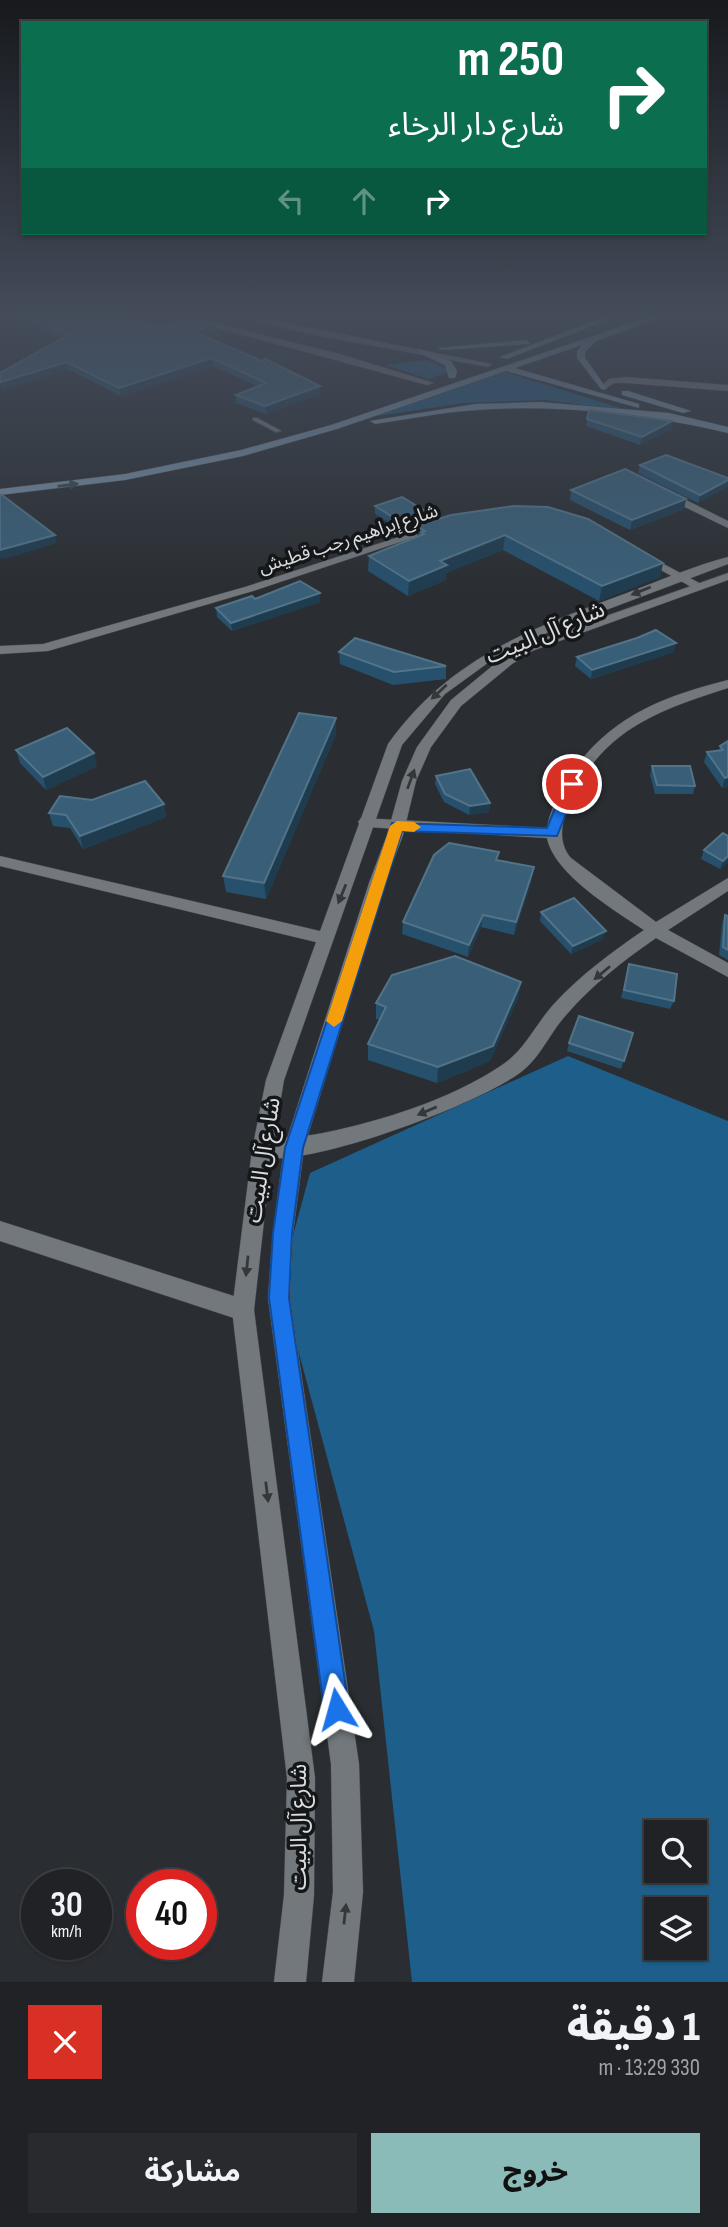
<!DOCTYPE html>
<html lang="ar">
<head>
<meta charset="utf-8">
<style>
  :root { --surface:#202226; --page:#282a2e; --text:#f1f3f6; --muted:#a2a4a7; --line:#3d3f43; --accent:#8bbbb9 }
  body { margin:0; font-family:"Sofia Sans Condensed","Noto Sans Arabic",sans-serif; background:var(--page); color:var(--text); direction:rtl; height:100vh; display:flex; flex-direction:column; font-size:26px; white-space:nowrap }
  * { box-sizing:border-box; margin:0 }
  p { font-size:23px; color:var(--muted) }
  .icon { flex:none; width:38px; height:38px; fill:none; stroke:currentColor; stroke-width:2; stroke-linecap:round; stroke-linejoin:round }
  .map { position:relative; height:1982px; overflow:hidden; direction:ltr }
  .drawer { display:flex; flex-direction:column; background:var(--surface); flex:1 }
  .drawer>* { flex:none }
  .top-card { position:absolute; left:21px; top:21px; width:686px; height:214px; border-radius:0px; box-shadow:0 2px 5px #0004,0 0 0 2px var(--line); direction:rtl; background:#0b6e4f; color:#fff; overflow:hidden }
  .controls { position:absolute; left:644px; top:1820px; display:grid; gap:14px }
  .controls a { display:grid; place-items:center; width:63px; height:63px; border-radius:0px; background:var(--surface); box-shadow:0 2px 5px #0004,0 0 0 2px var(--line); font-size:35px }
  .speed { position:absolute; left:21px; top:1869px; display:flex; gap:14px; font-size:35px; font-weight:700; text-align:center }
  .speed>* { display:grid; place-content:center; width:91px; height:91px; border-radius:50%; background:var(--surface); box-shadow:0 2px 5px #0004,0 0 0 2px var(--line); line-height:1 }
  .speed small { font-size:18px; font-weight:400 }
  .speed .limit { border:10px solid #d22; background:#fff; color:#111 }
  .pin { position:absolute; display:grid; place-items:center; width:60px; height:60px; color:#fff; margin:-30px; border:4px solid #fff; border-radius:50%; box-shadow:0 2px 7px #0007 }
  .me { position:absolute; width:77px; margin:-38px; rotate:352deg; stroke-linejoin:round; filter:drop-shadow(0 0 5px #0008) }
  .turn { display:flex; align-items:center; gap:24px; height:147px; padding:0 28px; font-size:32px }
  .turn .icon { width:91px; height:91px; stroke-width:2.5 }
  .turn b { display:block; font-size:49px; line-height:60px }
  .lanes { display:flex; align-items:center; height:66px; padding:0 28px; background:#0003; justify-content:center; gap:35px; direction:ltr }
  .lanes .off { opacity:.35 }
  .round { display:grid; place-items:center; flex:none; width:74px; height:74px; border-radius:0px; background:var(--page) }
  .headline { display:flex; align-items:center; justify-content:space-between; height:119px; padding:0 28px }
  h1 { font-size:42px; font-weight:800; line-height:52px }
  .action { display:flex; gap:14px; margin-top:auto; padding:14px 28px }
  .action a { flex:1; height:80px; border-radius:0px; background:var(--accent); color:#111; font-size:28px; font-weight:800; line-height:80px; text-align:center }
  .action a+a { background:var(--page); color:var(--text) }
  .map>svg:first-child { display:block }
  .green { fill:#1e587e }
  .forest { fill:#1d5f8a; fill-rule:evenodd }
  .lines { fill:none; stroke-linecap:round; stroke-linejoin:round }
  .service-casing { stroke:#464a4d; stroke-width:2 }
  .minor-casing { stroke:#464a4d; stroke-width:1 }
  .tertiary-casing { stroke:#464a4d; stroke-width:1 }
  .secondary-casing { stroke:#464a4d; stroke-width:1 }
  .service { fill:#73787d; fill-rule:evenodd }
  .minor { fill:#73787d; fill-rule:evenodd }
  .tertiary { fill:#73787d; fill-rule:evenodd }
  .secondary { fill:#758da0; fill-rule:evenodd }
  .wall { fill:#26506c }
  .shaded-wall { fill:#1f3c4f }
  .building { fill:#395f78; stroke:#527388; stroke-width:2 }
  .oneway { fill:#3b464e }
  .oneway2 { fill:#35383b }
  .route { fill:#1a73e8; stroke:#114b97; stroke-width:2 }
  .slow { fill:#f59e0b }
  .labels { text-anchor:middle; stroke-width:7; stroke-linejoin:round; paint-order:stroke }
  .far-street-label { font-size:19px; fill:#dadddf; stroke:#141618 }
  .street-label { font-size:23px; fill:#dadddf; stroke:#141618 }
</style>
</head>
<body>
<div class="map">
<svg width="728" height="1982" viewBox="0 0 728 1982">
  <rect width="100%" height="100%" fill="#2a2e32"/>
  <g class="green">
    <path d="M428,360L446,369V373L429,379L386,365Z"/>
    <path d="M505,372L630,411L545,400L463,403L371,417Z"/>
  </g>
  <path class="forest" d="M568,1056L728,1121V1982H412L374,1631L280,1283L310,1173ZM656,1832H695V1871H656ZM656,1909H695V1948H656Z"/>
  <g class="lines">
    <defs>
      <path id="service" d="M253,418H257L281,431L276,432L253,420Z"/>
      <g id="minor">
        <path d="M169,315H183L340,354L434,383L427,385Z"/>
        <path d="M232,315H247L492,364L488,367L309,334Z"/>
        <path d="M626,377L728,385V391L626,383H614L604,390L600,387L609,379Z"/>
        <path d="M662,492H670L728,521V528L662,496Z"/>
        <path d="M436,525L445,527L253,591L48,651L0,654V646L43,644L245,587Z"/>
        <path d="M643,553L703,585L705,587L695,589L639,558L637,556Z"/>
        <path d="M728,680V688C656,711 599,731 568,807C561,824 558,843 571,858L656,922L728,878V891L668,930L728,963V977L656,938C624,960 592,985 567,1014C550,1032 541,1057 521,1072C481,1103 301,1172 255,1156L252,1150L255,1144C276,1136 301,1138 323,1133C382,1121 452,1099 502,1065C525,1050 535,1025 553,1005C579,976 612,952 644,930C614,910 554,874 547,838L366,827L361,826L358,822L361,818L547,828C550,810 559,794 568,779C606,718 661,697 728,680Z"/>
        <path d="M0,856L324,932L332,938L324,944L0,866Z"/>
        <path d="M0,1221L243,1299L251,1302L254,1310L251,1318L243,1321L0,1241Z"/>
      </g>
      <g id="tertiary">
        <path d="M728,557V564L553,630L496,657L445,694L402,745L284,1080L272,1150L254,1310L315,1778L314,1895L306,1982H274L284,1895L287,1778L232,1310L252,1150L266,1080L388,744C449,658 532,628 627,593C661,580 694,566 728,557Z"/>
        <path d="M728,573V580L532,651L512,664L461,706L431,747L416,781L403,835L385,883L304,1148L293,1233L290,1298L359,1764L363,1892L354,1982H322L333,1892L331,1764L268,1298L273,1233L284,1148L369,883L387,835L402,781L417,747L451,700L502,658L524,645Z"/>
      </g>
      <g id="secondary">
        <path d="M609,315H621L507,359L500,357Z"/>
        <path d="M655,315H667L596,341L585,352V358L607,389H601L577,358V351L582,345L515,368L639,404V408L506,371L337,429L243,456L125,480L0,495V489L125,474L241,450L331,425Z"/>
        <path d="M527,340L530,344L442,350L438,348Z"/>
        <path d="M419,349L451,361L457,371L455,378H449L445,365L419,353Z"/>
        <path d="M622,391H628L691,411L683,413L622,395Z"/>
        <path d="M540,402L669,413L728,427V433C649,414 558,404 477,410C443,412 409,419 375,424L370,421L475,404Z"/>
      </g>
    </defs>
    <use href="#service" class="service-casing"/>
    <use href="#minor" class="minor-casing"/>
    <use href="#tertiary" class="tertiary-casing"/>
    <use href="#secondary" class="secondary-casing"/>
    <use href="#service" class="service"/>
    <use href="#minor" class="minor"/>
    <use href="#tertiary" class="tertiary"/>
    <use href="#secondary" class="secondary"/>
  </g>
  <g class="wall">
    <path d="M17,315H129L160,328L215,323V330L203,336L320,394L266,414L236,403V395L257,386L213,366L121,396L68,369L3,390L0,383V373L62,338L18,317Z"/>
    <path d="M589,410L672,421L671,429L640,445L586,426Z"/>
    <path d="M640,465L728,478L698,503L638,473Z"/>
    <path d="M571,490L686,499L684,509L630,530L570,500Z"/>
    <path d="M375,506L431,522L663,563L660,577L599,601L503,550L446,573V580L408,596L368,571L369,556L417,537V528L404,532L375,514Z"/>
    <path d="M255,599L320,602L232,631L217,617L216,608Z"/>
    <path d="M339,652L446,666V679L393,685L340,664Z"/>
    <path d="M674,652L591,679L575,666L577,657Z"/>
    <path d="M336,718V734L266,899L226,892L223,876Z"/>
    <path d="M728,741V787L722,788L704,762L707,752L719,751L720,746Z"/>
    <path d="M16,750L97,766L46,790L20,763Z"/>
    <path d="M652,766L695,786L693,794H655L650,775Z"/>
    <path d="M436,776L490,803L489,812L469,815L444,802L435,784Z"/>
    <path d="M92,800L164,804L166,817L83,849L70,828L53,826L49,813Z"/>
    <path d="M728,836V862L720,869L701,859L704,850Z"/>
    <path d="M498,860L532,879L514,935L481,927L468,957L402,934L403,922Z"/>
    <path d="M541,912L603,939L571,954L540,921Z"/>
    <path d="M725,915L728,916V960L719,955L722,924Z"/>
    <path d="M629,964L674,1001L670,1009L621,998Z"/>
    <path d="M521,982L518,998L490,1061L437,1083L368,1060V1044L380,1020L376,1019V1003Z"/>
    <path d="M633,1033L621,1069L567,1051L569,1043Z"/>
  </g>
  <g class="shaded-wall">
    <path d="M215,323V330L195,340L194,332Z"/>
    <path d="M212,358L213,366L121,396L119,388Z"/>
    <path d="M67,362L68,369L3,390L1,382Z"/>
    <path d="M320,386V394L266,414L265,406Z"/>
    <path d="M672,421L671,429L640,445L642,437Z"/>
    <path d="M728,480V487L698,503L700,495Z"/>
    <path d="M686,499L684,509L630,530L632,520Z"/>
    <path d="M432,515L431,523L417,526V528L404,532V524Z"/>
    <path d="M55,535L57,543L8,558L0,559V550Z"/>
    <path d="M505,535L503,550L446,573V580L408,596L409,581L440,561Z"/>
    <path d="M663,563L660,577L599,601L602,586Z"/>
    <path d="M320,593V602L232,631L231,623Z"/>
    <path d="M676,643L674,652L591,679L592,670Z"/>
    <path d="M336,718V734L266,899L264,883Z"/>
    <path d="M94,753L97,766L46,790L43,777Z"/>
    <path d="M728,777V787L722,788L725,778Z"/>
    <path d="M490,803L489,812L469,815L470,806Z"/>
    <path d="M164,804L166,817L83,849L80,836Z"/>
    <path d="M728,856V862L720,869L723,861Z"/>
    <path d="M534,867L532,879L514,935L516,922Z"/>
    <path d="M483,915L481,927L468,957L469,945Z"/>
    <path d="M606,931L603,939L571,954L573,946Z"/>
    <path d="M521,982L518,998L490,1061L437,1083L438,1067Z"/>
  </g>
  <g class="building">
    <path d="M28,315H129L160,328L190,316L215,323L194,332L262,361L265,359L320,386L265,406L236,395L266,383L212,358L119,388L67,362L1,382L0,373L69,335Z"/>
    <path d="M589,410L672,421L642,437L587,419Z"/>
    <path d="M666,455L728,478V480L700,495L640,465Z"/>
    <path d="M625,469L686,499L632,520L571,490Z"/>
    <path d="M0,495H2L55,535L0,550Z"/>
    <path d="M402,497L432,515L404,524L375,506Z"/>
    <path d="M514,506L548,507L588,519L663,563L602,586L505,535L440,561L447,565L409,581L369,556L424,534L421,532L425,531L417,526L451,515Z"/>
    <path d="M300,581L320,593L231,623L216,608L252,596L255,599Z"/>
    <path d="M656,630L676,643L592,670L577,657L637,638Z"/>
    <path d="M355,638L446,666L394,672L339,652Z"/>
    <path d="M299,713L336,718L264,883L223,876Z"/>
    <path d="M67,728L94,753L43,777L16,750Z"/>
    <path d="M728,741V777L725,778L707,752L723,750L720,746Z"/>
    <path d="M652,766H690L695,786L657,785Z"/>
    <path d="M470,769L490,803L470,806L445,794L436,776Z"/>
    <path d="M145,781L164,804L80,836L66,815L49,813L60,796L92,800Z"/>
    <path d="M723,833L728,836V856L723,861L704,850Z"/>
    <path d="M449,843L499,852L496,860L534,867L516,922L483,915L469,945L403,922L434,855Z"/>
    <path d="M574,898L606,931L573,946L541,912Z"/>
    <path d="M725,915L728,916V950L723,947Z"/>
    <path d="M455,956L521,982L493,1046L438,1067L368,1044L386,1007L376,1003L392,975Z"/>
    <path d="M629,964L677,974L674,1001L624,990Z"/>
    <path d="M579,1016L633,1033L624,1061L569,1043Z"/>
  </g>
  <defs><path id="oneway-solid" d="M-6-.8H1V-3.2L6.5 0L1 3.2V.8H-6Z" transform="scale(1.75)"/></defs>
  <use class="oneway" href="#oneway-solid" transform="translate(68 485) rotate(-8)"/>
  <g class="oneway2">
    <use href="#oneway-solid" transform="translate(641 591) rotate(158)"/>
    <use href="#oneway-solid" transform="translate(439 692) rotate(137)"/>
    <use href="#oneway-solid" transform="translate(411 779) rotate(-70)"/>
    <use href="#oneway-solid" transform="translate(342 894) rotate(112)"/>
    <use href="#oneway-solid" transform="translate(602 973) rotate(140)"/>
    <use href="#oneway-solid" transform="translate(427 1111) rotate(157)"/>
    <use href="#oneway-solid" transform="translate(247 1266) rotate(96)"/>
    <use href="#oneway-solid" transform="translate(267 1492) rotate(83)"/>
    <use href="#oneway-solid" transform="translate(345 1914) rotate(-84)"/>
  </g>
  <linearGradient id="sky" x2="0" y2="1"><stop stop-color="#17191c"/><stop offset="0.53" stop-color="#444c5a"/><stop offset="1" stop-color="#444c5a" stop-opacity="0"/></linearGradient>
  <rect width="728" height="593" fill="url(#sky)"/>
  <path class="route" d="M572,780L578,784L557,836L402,831L303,1148L292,1233L289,1298L349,1709L346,1718L337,1721L328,1718L324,1709L269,1298L273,1233L285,1148L392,823L547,828L565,784Z"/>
  <path class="slow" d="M397,821L414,822L421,827L414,832L402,831L342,1021L334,1027L326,1021L390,826Z"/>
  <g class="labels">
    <g class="far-street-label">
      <text transform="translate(348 538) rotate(-18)" y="7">شارع إبراهيم رجب قطيش</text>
    </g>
    <g class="street-label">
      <text transform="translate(545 632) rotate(-23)" y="8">شارع آل البيت</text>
      <text transform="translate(262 1160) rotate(-81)" y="8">شارع آل البيت</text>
      <text transform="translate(298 1827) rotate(-90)" y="8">شارع آل البيت</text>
    </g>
  </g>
</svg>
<div class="controls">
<a><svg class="icon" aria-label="search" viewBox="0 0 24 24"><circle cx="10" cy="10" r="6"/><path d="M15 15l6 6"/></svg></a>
<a><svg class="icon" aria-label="layers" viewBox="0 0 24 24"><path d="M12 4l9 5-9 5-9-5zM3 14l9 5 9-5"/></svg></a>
</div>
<div class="speed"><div>30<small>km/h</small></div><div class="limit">40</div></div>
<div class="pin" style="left:572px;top:784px;background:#d93025"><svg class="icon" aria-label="arrive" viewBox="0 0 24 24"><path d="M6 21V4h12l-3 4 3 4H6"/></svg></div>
<svg class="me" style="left:337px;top:1709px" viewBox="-20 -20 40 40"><path d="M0-17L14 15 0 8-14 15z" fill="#1a73e8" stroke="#fff" stroke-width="4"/></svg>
<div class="top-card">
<div class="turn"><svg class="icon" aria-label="right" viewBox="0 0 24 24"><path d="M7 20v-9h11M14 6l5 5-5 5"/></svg><div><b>250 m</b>شارع دار الرخاء</div></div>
<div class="lanes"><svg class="icon off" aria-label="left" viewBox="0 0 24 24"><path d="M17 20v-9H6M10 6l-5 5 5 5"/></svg><svg class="icon off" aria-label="ahead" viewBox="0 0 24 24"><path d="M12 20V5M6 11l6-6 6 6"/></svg><svg class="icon" aria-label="right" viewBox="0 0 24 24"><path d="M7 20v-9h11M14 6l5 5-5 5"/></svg></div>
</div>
</div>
<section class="drawer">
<div class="headline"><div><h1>1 دقيقة</h1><p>330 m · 13:29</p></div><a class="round" style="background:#d93025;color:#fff"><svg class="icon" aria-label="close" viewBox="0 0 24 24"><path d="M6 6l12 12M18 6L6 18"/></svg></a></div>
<div class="action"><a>خروج</a><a>مشاركة</a></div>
</section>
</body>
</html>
